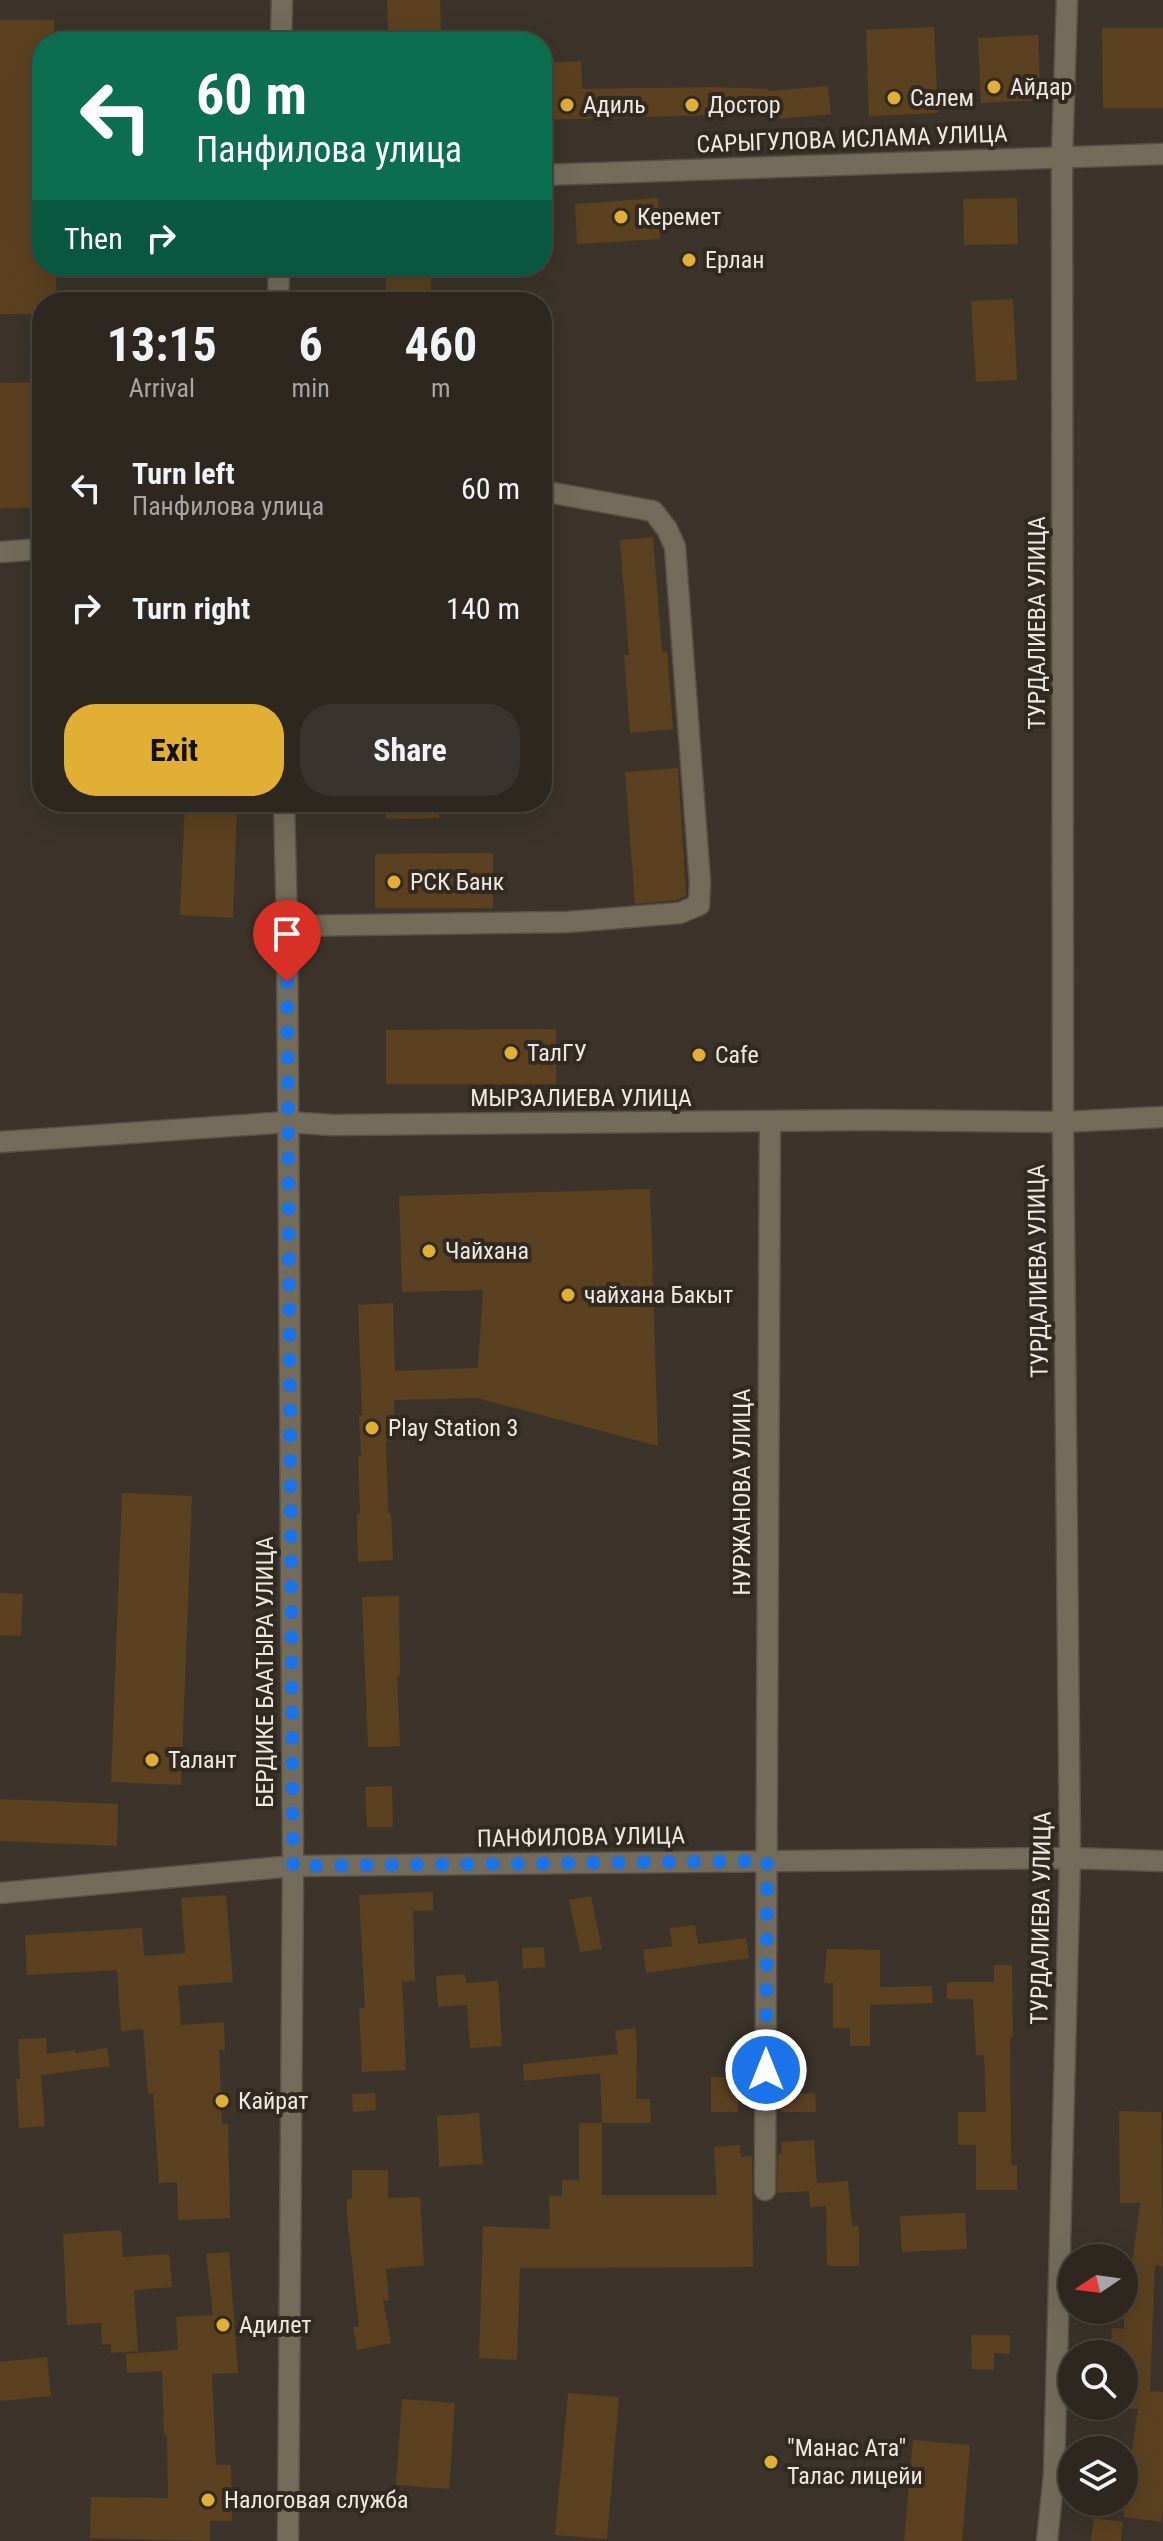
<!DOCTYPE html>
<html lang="en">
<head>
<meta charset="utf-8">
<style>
  :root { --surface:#2d2720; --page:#39332d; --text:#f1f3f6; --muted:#a7a5a5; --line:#48443e; --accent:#e1af34 }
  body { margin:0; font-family:"Roboto Condensed",sans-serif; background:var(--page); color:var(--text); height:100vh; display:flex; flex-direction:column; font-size:30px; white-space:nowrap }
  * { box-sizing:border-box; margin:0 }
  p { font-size:26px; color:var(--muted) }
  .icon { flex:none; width:44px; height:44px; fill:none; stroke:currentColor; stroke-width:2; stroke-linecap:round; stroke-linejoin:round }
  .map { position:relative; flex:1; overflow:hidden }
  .panel { position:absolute; left:32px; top:292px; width:520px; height:520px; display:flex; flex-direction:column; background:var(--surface); border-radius:32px; box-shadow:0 8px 32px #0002,0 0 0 2px var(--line) }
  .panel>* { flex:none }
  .banner { position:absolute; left:32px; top:32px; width:520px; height:244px; border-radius:32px; box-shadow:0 8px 32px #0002,0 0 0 2px var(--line); background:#0b6e4f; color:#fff; overflow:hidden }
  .needle { width:52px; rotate:257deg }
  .buttons { position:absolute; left:1058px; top:2244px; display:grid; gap:16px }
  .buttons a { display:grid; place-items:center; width:80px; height:80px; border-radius:50%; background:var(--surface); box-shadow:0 8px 32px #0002,0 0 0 2px var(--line); font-size:40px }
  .pin { position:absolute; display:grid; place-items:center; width:68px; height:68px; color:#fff; margin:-82px -34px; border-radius:50% 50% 50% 0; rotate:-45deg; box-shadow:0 0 8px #0007 }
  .pin .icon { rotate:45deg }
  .me { position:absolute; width:88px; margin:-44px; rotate:0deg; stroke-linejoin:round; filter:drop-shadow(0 0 6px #0008) }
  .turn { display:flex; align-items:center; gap:28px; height:168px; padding:0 32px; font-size:36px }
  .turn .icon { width:104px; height:104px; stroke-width:2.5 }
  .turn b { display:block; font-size:56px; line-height:68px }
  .then { display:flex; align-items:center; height:76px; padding:0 32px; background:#0003; gap:16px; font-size:30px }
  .eta { display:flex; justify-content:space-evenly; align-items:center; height:136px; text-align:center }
  .eta b { font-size:48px; font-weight:700; line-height:56px }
  .cta { display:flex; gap:16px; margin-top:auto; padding:16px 32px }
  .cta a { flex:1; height:92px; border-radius:32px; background:var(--accent); color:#111; font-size:32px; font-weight:700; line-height:92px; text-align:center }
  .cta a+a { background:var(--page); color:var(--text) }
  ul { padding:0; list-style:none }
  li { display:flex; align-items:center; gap:24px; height:120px; padding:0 32px }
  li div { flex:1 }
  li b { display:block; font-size:30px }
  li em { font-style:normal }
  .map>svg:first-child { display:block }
  .building { fill:#5b411f }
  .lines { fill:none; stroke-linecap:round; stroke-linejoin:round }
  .minor-casing { stroke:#585147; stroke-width:23 }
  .minor { stroke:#746c5b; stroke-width:20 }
  .route { stroke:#1a73e8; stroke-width:14; stroke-dasharray:0 25.2 }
  .poi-dot { fill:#e1af34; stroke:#322a20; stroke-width:3 }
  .labels { text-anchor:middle; stroke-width:8; stroke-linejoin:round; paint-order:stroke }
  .poi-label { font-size:24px; fill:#ede8e2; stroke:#322a20; text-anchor:start }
  .street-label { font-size:24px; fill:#ede8e2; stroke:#322a20 }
</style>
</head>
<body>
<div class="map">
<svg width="1163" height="2541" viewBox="0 0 1163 2541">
  <rect width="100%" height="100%" fill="#3c342a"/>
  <g class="building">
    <path d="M387,0H440L441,31L388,33Z"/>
    <path d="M0,20H54V42H42V266H56V302H42V314H0Z"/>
    <path d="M934,27L938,113L869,116L866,30Z"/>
    <path d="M1102,28H1163V108H1103Z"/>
    <path d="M1038,35L1041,100L981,103L978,38Z"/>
    <path d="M581,61L582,89L711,87L768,89V91L828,86L831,114L780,119L779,115L712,114V115L542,120V63Z"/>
    <path d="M658,198L660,239L577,244L575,204Z"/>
    <path d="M1017,198L1018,244L964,245L963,199Z"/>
    <rect x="386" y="266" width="45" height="36"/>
    <path d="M1013,299L1017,380L976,382L971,301Z"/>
    <path d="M42,382V508H0V383Z"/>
    <path d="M653,537L662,652H667L673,729L630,733L624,655H629L620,540Z"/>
    <path d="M678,768L686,896L677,900L635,904L625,772Z"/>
    <path d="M185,802H237L233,918L180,915Z"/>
    <path d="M386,802H439V818L386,819Z"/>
    <path d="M493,853V908H375V854Z"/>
    <path d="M556,1029V1084H386V1030Z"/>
    <path d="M650,1189L658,1446L477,1398L394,1400L395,1440L386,1441L388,1513H391L393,1560L358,1562L357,1514H360L358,1456H361L359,1415H362L358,1305L393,1303L395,1371L478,1368L483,1290L402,1292L399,1196Z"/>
    <path d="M122,1493L192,1496L181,1785L111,1782Z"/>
    <path d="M0,1593L23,1594L21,1636L0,1635Z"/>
    <path d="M399,1596L400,1675L397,1676L400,1746L368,1747L362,1597Z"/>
    <path d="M392,1786L393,1827H367L365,1787Z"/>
    <path d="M0,1799L118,1804L117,1846L0,1841Z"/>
    <path d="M433,1892V1910L413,1911L415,1981L402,1982L406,2070L362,2072L359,2008H365L359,1895Z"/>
    <path d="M226,1895L233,1982L178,1986L181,2025L224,2022L225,2050H219L222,2124H228L230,2218L178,2220L177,2182L159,2183L153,2093L148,2094L143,2029L121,2031L117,1970L27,1975L25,1935L142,1928L144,1956L185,1953L181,1898Z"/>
    <path d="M591,1896L602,1949L580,1952L569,1900Z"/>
    <path d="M695,1925L698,1944L746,1938L749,1958L646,1973L643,1950L672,1946L670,1928Z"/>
    <path d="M544,1947L545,1967L523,1969L522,1948Z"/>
    <path d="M827,1949L880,1950V1987L932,1986L933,2003L870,2005V2046H850V2028H833V1983H824Z"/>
    <path d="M994,1965H1012L1013,2037H1010L1011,2165H1017V2190H976V2145H958V2112H986L984,2055H976L973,1999H947V1982H994Z"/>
    <path d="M465,1974L466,1983L498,1981L502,2046L470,2048L467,2005L438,2007L436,1976Z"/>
    <path d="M635,2028L637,2045L636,2099H650L651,2123H602L600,2073L524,2081L523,2064L618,2054L615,2031Z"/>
    <path d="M46,2038L47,2054L75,2050V2053L107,2048L110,2066L41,2075L45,2126L19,2128L16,2079H20L18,2039Z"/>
    <rect x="711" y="2077" width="27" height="35"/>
    <path d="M375,2093L376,2110L353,2112L352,2094Z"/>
    <path d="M815,2093L816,2112H780L779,2095Z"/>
    <path d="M1119,2111L1161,2112L1163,2266L1155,2265L1150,2391L1163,2392V2507L1161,2522L1124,2517V2476L1128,2477L1138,2409L1124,2408V2354H1110L1112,2328L1124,2329V2271L1131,2272L1140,2203H1120Z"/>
    <path d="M479,2113L483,2164L439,2167L437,2116Z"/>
    <path d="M579,2123H602V2195H717L714,2147L740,2145L741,2157L752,2156L753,2267L520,2268L517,2360L479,2358L483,2226L550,2229L549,2196H562V2180H579Z"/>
    <path d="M814,2140L817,2183L848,2181L852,2226H859V2266H827L826,2206L810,2207L809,2191L777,2193L778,2154H782L781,2142Z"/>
    <path d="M352,2170H388V2198L420,2197L424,2265L386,2269L389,2300L383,2301L391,2343L357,2350L353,2327L359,2326L347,2217V2199H352Z"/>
    <path d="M965,2213L967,2249L902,2252L900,2216Z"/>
    <path d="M121,2230L123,2257L169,2254L172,2287L134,2290L138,2351L111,2353V2344L102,2345L101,2323L67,2325L63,2234Z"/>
    <path d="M229,2252L238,2373L212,2374L216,2465H231L232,2521H210V2541L90,2538L91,2497L168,2498L167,2435H164L162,2371L127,2373L126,2354L178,2350L176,2317L213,2315L206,2254Z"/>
    <path d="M971,2335H1010V2354L994,2353V2370L972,2369Z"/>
    <path d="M47,2357L51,2396L0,2401V2362Z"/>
    <path d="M568,2393L619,2397L607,2539L555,2535Z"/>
    <path d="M402,2399L455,2403L449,2489L396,2485Z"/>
    <path d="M913,2440L970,2445L962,2541H904Z"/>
    <path d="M1094,2518L1123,2522L1121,2541H1091Z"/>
  </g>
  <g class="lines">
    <defs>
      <g id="minor">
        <path d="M281,42L282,0"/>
        <path d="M542,175L1163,154"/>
        <path d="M278,302L279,266"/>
        <path d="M0,552L42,549"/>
        <path d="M284,802L287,926L293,1866L288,2541"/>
        <path d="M287,926L568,922L680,913L699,905L700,882L675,547L667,529L653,511L542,491"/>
        <path d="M0,1142L288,1122L331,1125L869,1120L1063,1122L1163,1117"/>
        <path d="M0,1893L293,1866L1070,1858L1163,1861"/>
        <path d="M765,2190L770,1123"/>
        <path d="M1047,2541L1054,2474L1070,1858L1063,1122L1062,158L1067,0"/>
      </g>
    </defs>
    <use href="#minor" class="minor-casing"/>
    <use href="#minor" class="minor"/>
  </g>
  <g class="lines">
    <path class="route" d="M287,982L293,1866L767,1861L766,2070"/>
  </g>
  <g class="poi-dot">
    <circle cx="994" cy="87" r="8"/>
    <circle cx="894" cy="98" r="8"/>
    <circle cx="567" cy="105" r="8"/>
    <circle cx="692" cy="105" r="8"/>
    <circle cx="621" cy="217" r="8"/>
    <circle cx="689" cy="260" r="8"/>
    <circle cx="394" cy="882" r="8"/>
    <circle cx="511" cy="1053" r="8"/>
    <circle cx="699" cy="1055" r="8"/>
    <circle cx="429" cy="1251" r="8"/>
    <circle cx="568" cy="1295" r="8"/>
    <circle cx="372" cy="1428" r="8"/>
    <circle cx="152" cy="1760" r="8"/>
    <circle cx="222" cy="2101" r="8"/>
    <circle cx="223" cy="2325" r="8"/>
    <circle cx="771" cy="2462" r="8"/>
    <circle cx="208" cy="2500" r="8"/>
  </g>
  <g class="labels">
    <g class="poi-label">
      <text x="1010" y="95">Айдар</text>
      <text x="910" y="106">Салем</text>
      <text x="583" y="113">Адиль</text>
      <text x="708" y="113">Достор</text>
      <text x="637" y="225">Керемет</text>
      <text x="705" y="268">Ерлан</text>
      <text x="410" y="890">РСК Банк</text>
      <text x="527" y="1061">ТалГУ</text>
      <text x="715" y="1063">Cafe</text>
      <text x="445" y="1259">Чайхана</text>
      <text x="584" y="1303">чайхана Бакыт</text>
      <text x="388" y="1436">Play Station 3</text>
      <text x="168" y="1768">Талант</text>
      <text x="238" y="2109">Кайрат</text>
      <text x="239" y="2333">Адилет</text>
      <text x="787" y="2456">"Манас Ата"<tspan x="787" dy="28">Талас лицейи</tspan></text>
      <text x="224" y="2508">Налоговая служба</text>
    </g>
    <g class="street-label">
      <text transform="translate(852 139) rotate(-2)" y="8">САРЫГУЛОВА ИСЛАМА УЛИЦА</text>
      <text transform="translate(1037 623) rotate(-90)" y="8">ТУРДАЛИЕВА УЛИЦА</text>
      <text x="581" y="1106">МЫРЗАЛИЕВА УЛИЦА</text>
      <text transform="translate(1038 1271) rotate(-91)" y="8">ТУРДАЛИЕВА УЛИЦА</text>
      <text transform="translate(742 1492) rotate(-90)" y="8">НУРЖАНОВА УЛИЦА</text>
      <text transform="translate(265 1672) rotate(-90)" y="8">БЕРДИКЕ БААТЫРА УЛИЦА</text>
      <text transform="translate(581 1837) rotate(-1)" y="8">ПАНФИЛОВА УЛИЦА</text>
      <text transform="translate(1041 1918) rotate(-89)" y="8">ТУРДАЛИЕВА УЛИЦА</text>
    </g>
  </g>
</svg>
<div class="buttons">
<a><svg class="needle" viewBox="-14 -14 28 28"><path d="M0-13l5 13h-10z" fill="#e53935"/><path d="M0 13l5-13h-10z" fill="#a7a5a5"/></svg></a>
<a><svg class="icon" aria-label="search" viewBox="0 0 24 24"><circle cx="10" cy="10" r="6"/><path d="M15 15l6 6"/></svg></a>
<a><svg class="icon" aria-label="layers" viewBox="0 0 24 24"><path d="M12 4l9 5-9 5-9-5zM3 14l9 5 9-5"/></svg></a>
</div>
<div class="pin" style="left:287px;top:982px;background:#d93025"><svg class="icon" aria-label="arrive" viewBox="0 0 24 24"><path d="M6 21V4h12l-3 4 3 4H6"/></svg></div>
<svg class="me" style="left:766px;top:2070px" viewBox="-20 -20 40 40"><circle r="17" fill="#1a73e8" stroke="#fff" stroke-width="3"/><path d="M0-11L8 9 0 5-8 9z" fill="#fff"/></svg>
<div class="banner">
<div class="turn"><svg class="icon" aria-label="left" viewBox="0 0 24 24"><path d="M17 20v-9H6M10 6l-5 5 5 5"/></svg><div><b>60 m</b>Панфилова улица</div></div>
<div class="then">Then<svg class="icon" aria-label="right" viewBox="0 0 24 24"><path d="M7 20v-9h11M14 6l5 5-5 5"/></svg></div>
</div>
<section class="panel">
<div class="eta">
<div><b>13:15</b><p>Arrival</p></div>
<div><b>6</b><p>min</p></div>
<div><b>460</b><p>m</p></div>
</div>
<ul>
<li><svg class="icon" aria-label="left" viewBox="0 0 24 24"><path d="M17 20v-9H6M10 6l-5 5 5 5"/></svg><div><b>Turn left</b><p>Панфилова улица</p></div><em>60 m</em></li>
<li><svg class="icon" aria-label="right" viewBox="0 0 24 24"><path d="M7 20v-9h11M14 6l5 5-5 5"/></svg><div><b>Turn right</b></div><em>140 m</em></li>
</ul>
<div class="cta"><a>Exit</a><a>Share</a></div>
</section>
</div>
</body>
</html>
